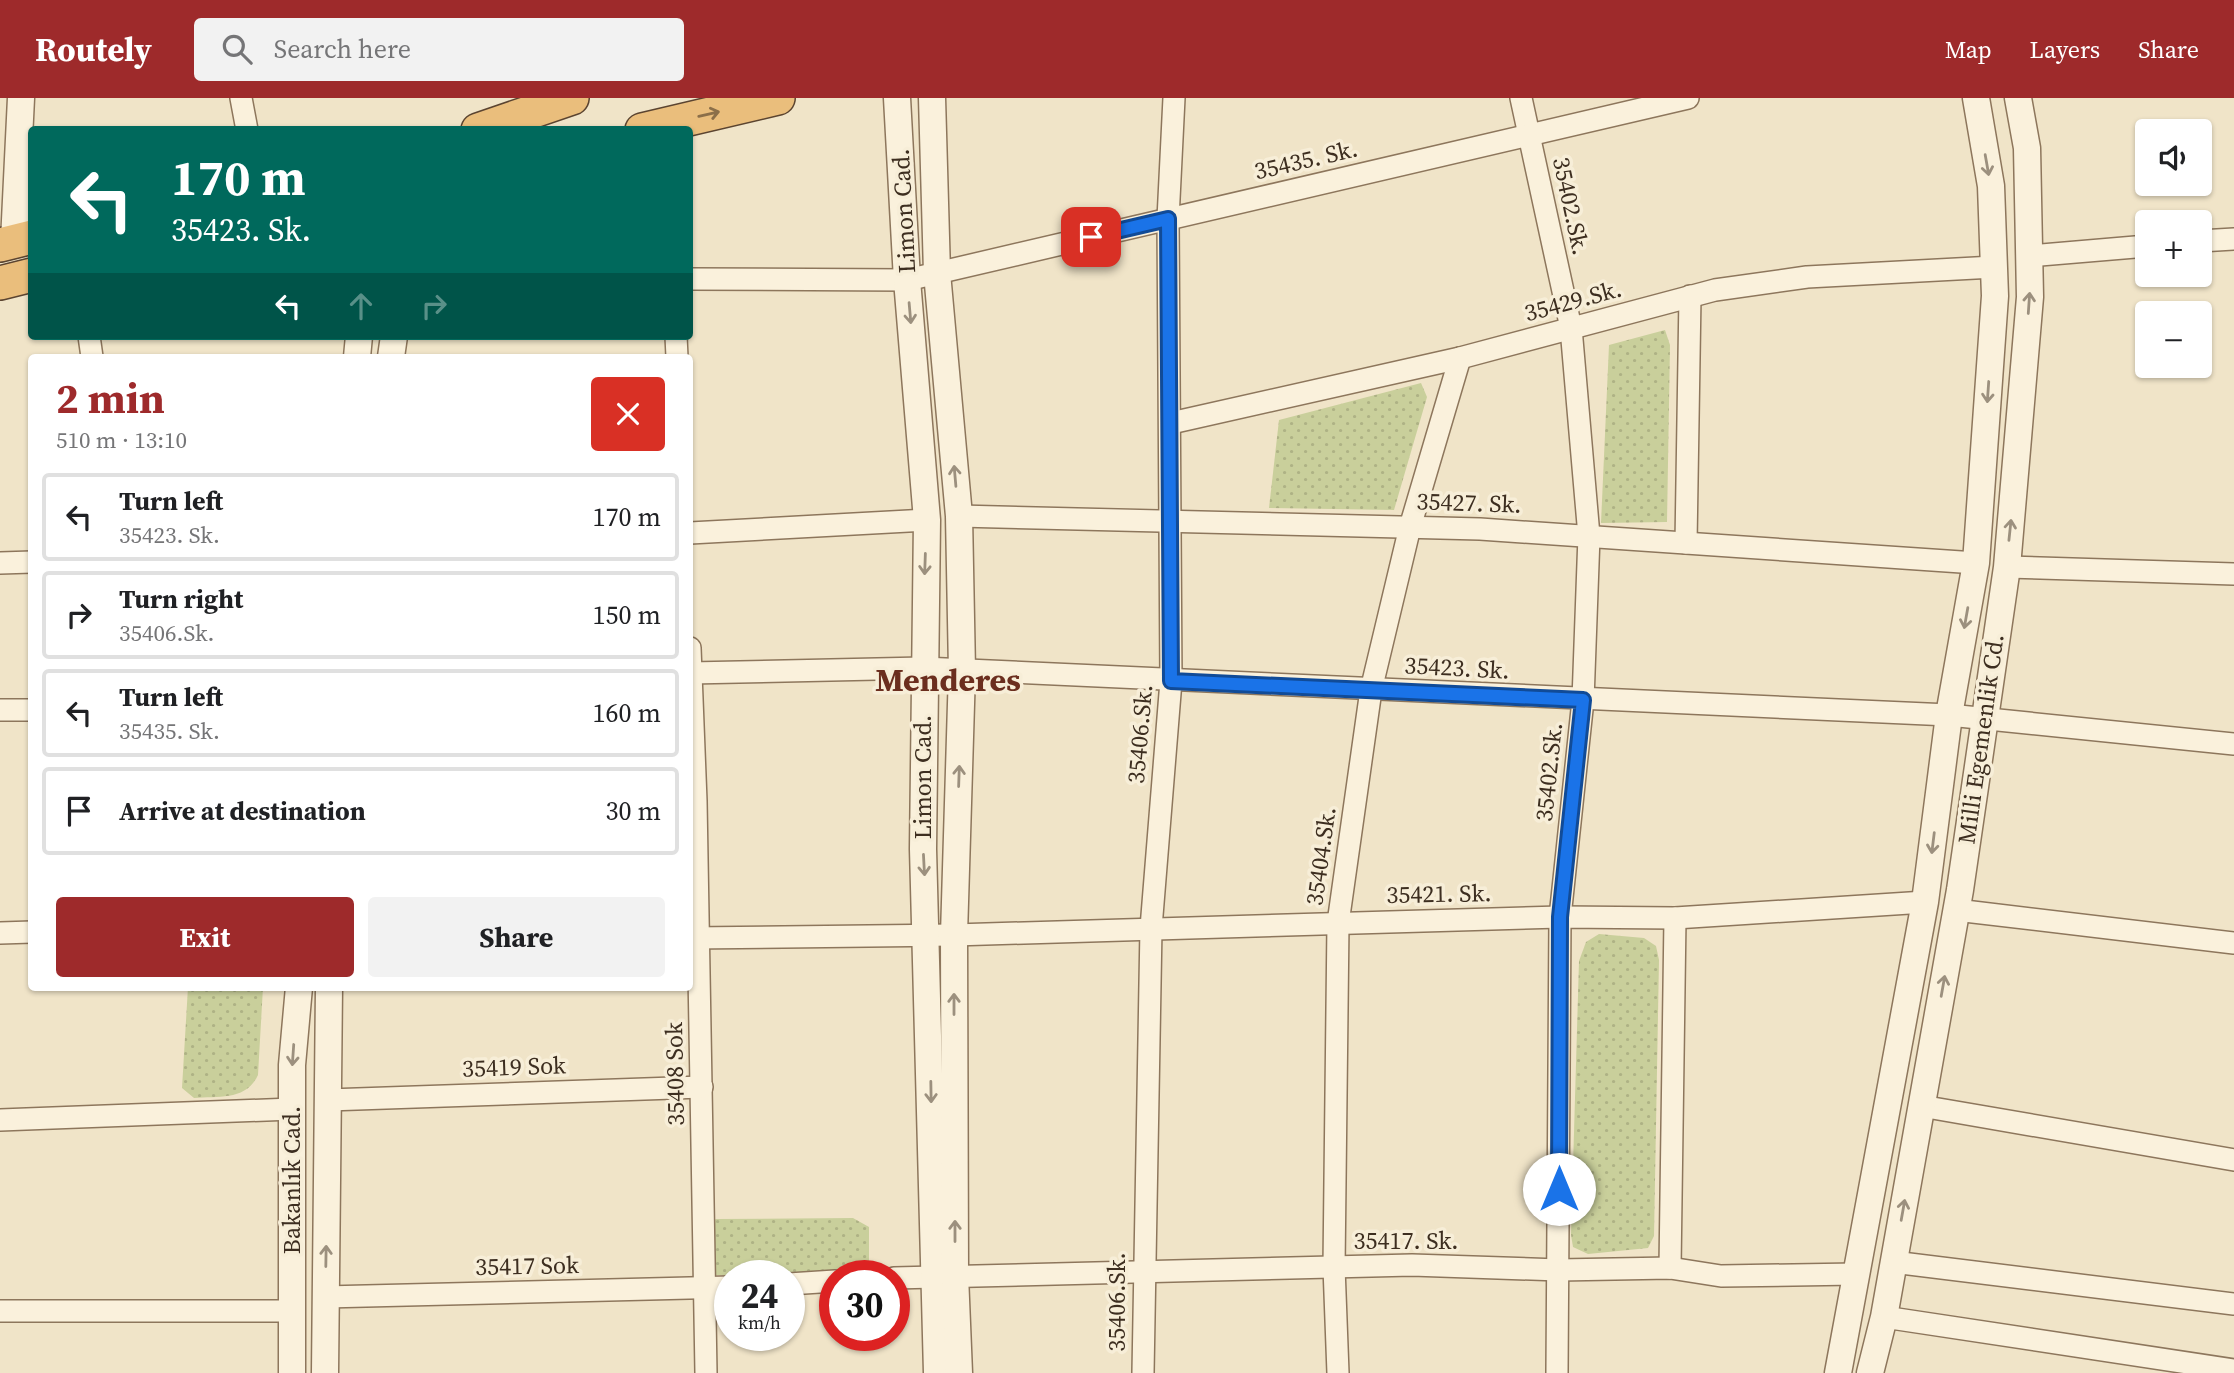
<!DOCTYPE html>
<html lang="en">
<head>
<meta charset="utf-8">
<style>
  :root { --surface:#fff; --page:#f2f2f2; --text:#202124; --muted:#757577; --line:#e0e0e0; --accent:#9e2a2b }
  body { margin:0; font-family:"Source Serif 4",serif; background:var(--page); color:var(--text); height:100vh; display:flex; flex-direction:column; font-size:26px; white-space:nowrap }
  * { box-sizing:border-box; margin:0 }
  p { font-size:23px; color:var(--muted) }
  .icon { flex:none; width:38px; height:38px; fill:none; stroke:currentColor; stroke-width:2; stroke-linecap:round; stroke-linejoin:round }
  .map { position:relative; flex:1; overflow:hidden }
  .drawer { position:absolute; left:28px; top:256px; width:665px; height:637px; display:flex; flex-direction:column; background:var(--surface); border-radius:7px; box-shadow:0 2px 5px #0004 }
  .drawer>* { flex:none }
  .top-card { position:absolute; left:28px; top:28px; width:665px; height:214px; border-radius:7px; box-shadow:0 2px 5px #0004; background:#00695c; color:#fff; overflow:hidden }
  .controls { position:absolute; left:2135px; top:21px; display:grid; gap:14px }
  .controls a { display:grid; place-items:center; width:77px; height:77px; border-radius:7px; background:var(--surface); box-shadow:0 2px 5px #0004; font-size:35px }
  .speed { position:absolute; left:714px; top:1162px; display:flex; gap:14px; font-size:35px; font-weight:700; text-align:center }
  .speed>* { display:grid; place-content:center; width:91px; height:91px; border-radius:50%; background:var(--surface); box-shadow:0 2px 5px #0004; line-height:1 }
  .speed small { font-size:18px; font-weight:400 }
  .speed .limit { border:10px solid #d22; background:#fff; color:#111 }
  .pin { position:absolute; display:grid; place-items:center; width:60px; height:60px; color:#fff; margin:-30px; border-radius:14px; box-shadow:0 4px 10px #0006 }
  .me { position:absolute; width:77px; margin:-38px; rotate:0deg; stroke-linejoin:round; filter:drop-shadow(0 0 5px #0008) }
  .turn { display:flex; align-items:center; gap:24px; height:147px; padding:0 28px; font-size:32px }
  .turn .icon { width:91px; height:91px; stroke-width:2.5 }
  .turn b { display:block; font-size:49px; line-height:60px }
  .lanes { display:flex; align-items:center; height:66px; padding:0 28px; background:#0003; justify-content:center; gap:35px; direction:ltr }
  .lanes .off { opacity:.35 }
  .round { display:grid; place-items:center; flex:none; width:74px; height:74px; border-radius:7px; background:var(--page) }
  .head { display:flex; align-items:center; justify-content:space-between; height:119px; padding:0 28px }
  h1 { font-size:42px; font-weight:700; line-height:52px; color:var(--accent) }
  .cta { display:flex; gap:14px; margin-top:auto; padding:14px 28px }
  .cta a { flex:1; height:80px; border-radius:7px; background:var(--accent); color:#fff; font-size:28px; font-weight:700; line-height:80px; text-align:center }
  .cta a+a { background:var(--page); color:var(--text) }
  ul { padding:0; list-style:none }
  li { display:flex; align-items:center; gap:21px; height:88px; margin:0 14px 10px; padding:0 14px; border:4px solid var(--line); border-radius:7px }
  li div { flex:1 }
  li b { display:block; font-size:26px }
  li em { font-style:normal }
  header { display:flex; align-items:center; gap:42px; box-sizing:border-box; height:98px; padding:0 35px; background:var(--accent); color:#fff }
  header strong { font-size:33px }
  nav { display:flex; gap:38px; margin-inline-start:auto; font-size:24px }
  .search { width:490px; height:63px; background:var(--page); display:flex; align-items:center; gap:18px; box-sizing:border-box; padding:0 24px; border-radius:7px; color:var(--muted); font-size:26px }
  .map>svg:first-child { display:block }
  .park { fill:url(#park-dots) }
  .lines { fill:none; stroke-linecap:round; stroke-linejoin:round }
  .minor-casing { stroke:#8d765c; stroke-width:24 }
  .tertiary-casing { stroke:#8d765c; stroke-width:29 }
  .trunk-casing { stroke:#5b4430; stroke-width:36 }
  .minor { stroke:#faf1dc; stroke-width:21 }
  .tertiary { stroke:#faf1dc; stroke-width:26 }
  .trunk { stroke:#eabe7c; stroke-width:33 }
  .oneway { stroke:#8b6f49 }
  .oneway2 { stroke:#9c907e }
  .route-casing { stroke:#114b97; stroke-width:18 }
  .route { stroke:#1a73e8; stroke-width:12 }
  .labels { text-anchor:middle; stroke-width:7; stroke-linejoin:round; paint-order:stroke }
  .street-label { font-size:24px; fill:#3d2e20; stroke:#f7eed8 }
  .district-label { font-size:32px; font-weight:bold; fill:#6b2e1e; stroke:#f7eed8 }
</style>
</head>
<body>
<header>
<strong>Routely</strong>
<div class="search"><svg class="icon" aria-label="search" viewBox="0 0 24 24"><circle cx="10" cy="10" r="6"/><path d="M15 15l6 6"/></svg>Search here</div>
<nav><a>Map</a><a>Layers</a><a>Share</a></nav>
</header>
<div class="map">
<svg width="2234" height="1275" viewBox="0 0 2234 1275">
  <defs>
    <pattern id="park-dots" width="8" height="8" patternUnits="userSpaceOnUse" patternTransform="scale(1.75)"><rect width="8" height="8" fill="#c9cf9b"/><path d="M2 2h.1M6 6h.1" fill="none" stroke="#aeb285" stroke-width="1.8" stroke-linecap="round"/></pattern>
  </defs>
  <rect width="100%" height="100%" fill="#f0e4c8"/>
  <g class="park">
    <path d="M1665,232L1670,247L1667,424L1601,425L1609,247Z"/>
    <path d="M1421,285L1427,299L1394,412L1269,410L1279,322Z"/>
    <path d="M1599,836L1644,840L1656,848L1659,862L1654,1138L1648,1150L1588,1156L1573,1149L1571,1137L1579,863L1586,844Z"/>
    <path d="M188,889H263L258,977C246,1003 219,998 194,1000L182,990Z"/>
    <path d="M853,1120L869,1129V1164L864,1173L847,1176L715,1177L708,1171V1126L716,1121Z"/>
  </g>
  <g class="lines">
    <defs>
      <g id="minor">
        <path d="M241,0L247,32"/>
        <path d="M1521,0L1571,230L1589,438L1583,602L1560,819L1557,1275"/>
        <path d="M2200,143L2234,141"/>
        <path d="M2029,158L2147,148"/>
        <path d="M690,181L907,182L1688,0"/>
        <path d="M89,238L92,259"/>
        <path d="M676,238L677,259"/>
        <path d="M1171,325L1460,260L1715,192L1807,179L1994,169"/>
        <path d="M959,418L1480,431L1976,465"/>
        <path d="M690,435L927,422"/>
        <path d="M1686,445L1690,198"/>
        <path d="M0,465L32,464"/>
        <path d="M2007,469L2234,476"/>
        <path d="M690,550L696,703L706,1275"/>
        <path d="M690,575L923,570L1949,617L2234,646"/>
        <path d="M0,612H32"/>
        <path d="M1956,812L2234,845"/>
        <path d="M0,835L32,834"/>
        <path d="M690,840L954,837L1560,819L1675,820L1925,804"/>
        <path d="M328,1002L702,989"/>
        <path d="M1921,1008L2234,1062"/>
        <path d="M0,1022L292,1011"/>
        <path d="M1893,1164L2234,1206"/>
        <path d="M1670,1170L1675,820"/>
        <path d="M894,1180L1412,1167L1559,1172L1670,1170L1721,1178L1856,1176"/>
        <path d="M789,1186L835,1183"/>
        <path d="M325,1199L730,1189"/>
        <path d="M0,1213H291"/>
        <path d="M1884,1219L2234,1272"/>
        <path d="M1143,1275L1151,830L1171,583L1168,121L1174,0"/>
        <path d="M1338,1275L1334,1169L1338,825L1371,592L1410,429L1460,260"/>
      </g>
      <g id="tertiary">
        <path d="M897,0L907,182L927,422L923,751L937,1275"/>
        <path d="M932,0L937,175L959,418L962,573L954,837L955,1177L959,1275"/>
        <path d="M14,143L21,0"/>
        <path d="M357,259L359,238"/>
        <path d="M391,259L394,238"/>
        <path d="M292,1275V967L299,889"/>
        <path d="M325,1275L329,889"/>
        <path d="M1838,1275L1925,804L1949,617L1976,465L1995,198L1991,88L1976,0"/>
        <path d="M1870,1275L1884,1219L1960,792L2007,469L2030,199L2027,50L2018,0"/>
      </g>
      <g id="trunk">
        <path d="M478,32L572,0"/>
        <path d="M642,32L778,0"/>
        <path d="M0,147L32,139"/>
        <path d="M0,185L32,177"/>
      </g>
    </defs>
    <use href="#minor" class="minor-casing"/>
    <use href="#tertiary" class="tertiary-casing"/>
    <use href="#trunk" class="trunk-casing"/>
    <use href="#minor" class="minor"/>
    <use href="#tertiary" class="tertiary"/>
    <use href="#trunk" class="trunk"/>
  </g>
  <defs><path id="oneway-shaft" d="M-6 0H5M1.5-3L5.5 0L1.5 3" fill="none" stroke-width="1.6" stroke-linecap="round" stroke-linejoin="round" transform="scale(1.75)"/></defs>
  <use class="oneway" href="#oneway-shaft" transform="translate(709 16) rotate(-13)"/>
  <g class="oneway2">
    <use href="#oneway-shaft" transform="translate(1987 67) rotate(80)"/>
    <use href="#oneway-shaft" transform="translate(2029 205) rotate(-86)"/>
    <use href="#oneway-shaft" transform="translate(910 215) rotate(85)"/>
    <use href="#oneway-shaft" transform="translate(1988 294) rotate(94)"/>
    <use href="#oneway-shaft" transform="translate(955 378) rotate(-95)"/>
    <use href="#oneway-shaft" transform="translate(2010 432) rotate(-84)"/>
    <use href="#oneway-shaft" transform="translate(925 466) rotate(92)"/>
    <use href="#oneway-shaft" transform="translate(1966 520) rotate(100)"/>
    <use href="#oneway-shaft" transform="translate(959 678) rotate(-88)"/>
    <use href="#oneway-shaft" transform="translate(1933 745) rotate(97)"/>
    <use href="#oneway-shaft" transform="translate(924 767) rotate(87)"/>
    <use href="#oneway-shaft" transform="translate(1943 888) rotate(-80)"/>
    <use href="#oneway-shaft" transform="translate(954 906) rotate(-90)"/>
    <use href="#oneway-shaft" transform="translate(293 957) rotate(94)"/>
    <use href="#oneway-shaft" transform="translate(931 994) rotate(89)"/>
    <use href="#oneway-shaft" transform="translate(1903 1112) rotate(-80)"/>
    <use href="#oneway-shaft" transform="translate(955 1133) rotate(-90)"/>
    <use href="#oneway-shaft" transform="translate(326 1158) rotate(-89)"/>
  </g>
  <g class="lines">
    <defs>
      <path id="route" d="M1091,139L1168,121L1171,583L1583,602L1560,819L1559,1091"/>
    </defs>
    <use href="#route" class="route-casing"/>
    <use href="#route" class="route"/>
  </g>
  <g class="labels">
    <g class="street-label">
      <text transform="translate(1306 62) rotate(-13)" y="8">35435. Sk.</text>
      <text transform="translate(1571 108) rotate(78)" y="8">35402.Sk.</text>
      <text transform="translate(904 113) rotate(-93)" y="8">Limon Cad.</text>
      <text transform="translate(1573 203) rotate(-15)" y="8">35429.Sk.</text>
      <text transform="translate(1469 405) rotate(2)" y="8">35427. Sk.</text>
      <text transform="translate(1457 570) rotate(3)" y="8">35423. Sk.</text>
      <text transform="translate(1140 636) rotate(-85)" y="8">35406.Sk.</text>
      <text transform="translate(1981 641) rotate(-82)" y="8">Milli Egemenlik Cd.</text>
      <text transform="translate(1549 674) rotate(-84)" y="8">35402.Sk.</text>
      <text transform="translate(923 679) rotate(-90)" y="8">Limon Cad.</text>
      <text transform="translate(1321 758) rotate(-82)" y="8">35404.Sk.</text>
      <text transform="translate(1439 796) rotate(-1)" y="8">35421. Sk.</text>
      <text transform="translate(514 969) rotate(-2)" y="8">35419 Sok</text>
      <text transform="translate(675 976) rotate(-91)" y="8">35408 Sok</text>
      <text transform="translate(292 1082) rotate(-90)" y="8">Bakanlık Cad.</text>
      <text x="1406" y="1151">35417. Sk.</text>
      <text transform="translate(527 1168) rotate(-1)" y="8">35417 Sok</text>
      <text transform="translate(1117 1204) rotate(-90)" y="8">35406.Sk.</text>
    </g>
    <g class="district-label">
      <text x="948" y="593">Menderes</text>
    </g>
  </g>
</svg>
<div class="controls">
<a><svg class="icon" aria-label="sound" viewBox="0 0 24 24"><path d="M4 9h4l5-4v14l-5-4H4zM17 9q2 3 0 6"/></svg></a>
<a>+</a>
<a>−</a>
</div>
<div class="speed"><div>24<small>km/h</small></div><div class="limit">30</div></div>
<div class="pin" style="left:1091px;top:139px;background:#d93025"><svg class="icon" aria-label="arrive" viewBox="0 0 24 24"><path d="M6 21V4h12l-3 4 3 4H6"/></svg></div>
<svg class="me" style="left:1559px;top:1091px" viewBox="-20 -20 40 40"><circle r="19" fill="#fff"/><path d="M0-13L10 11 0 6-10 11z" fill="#1a73e8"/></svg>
<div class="top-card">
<div class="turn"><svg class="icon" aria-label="left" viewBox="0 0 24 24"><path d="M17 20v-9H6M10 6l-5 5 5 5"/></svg><div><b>170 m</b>35423. Sk.</div></div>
<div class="lanes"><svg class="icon" aria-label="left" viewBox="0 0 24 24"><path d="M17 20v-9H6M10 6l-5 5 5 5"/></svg><svg class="icon off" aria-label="ahead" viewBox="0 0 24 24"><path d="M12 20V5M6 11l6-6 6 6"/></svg><svg class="icon off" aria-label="right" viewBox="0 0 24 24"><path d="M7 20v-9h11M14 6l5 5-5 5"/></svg></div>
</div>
<section class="drawer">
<div class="head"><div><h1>2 min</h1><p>510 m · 13:10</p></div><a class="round" style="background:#d93025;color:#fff"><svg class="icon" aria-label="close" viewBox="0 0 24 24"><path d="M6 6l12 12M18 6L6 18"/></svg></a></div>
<ul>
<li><svg class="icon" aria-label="left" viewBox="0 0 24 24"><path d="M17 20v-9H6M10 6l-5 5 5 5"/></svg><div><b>Turn left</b><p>35423. Sk.</p></div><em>170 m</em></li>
<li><svg class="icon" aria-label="right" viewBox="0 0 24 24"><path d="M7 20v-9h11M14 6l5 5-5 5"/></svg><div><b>Turn right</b><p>35406.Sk.</p></div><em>150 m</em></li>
<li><svg class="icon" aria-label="left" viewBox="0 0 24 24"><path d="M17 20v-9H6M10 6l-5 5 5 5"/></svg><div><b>Turn left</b><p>35435. Sk.</p></div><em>160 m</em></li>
<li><svg class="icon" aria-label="arrive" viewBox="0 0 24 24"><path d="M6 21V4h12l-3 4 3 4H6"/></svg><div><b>Arrive at destination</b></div><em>30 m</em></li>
</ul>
<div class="cta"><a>Exit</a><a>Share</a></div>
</section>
</div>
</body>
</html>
